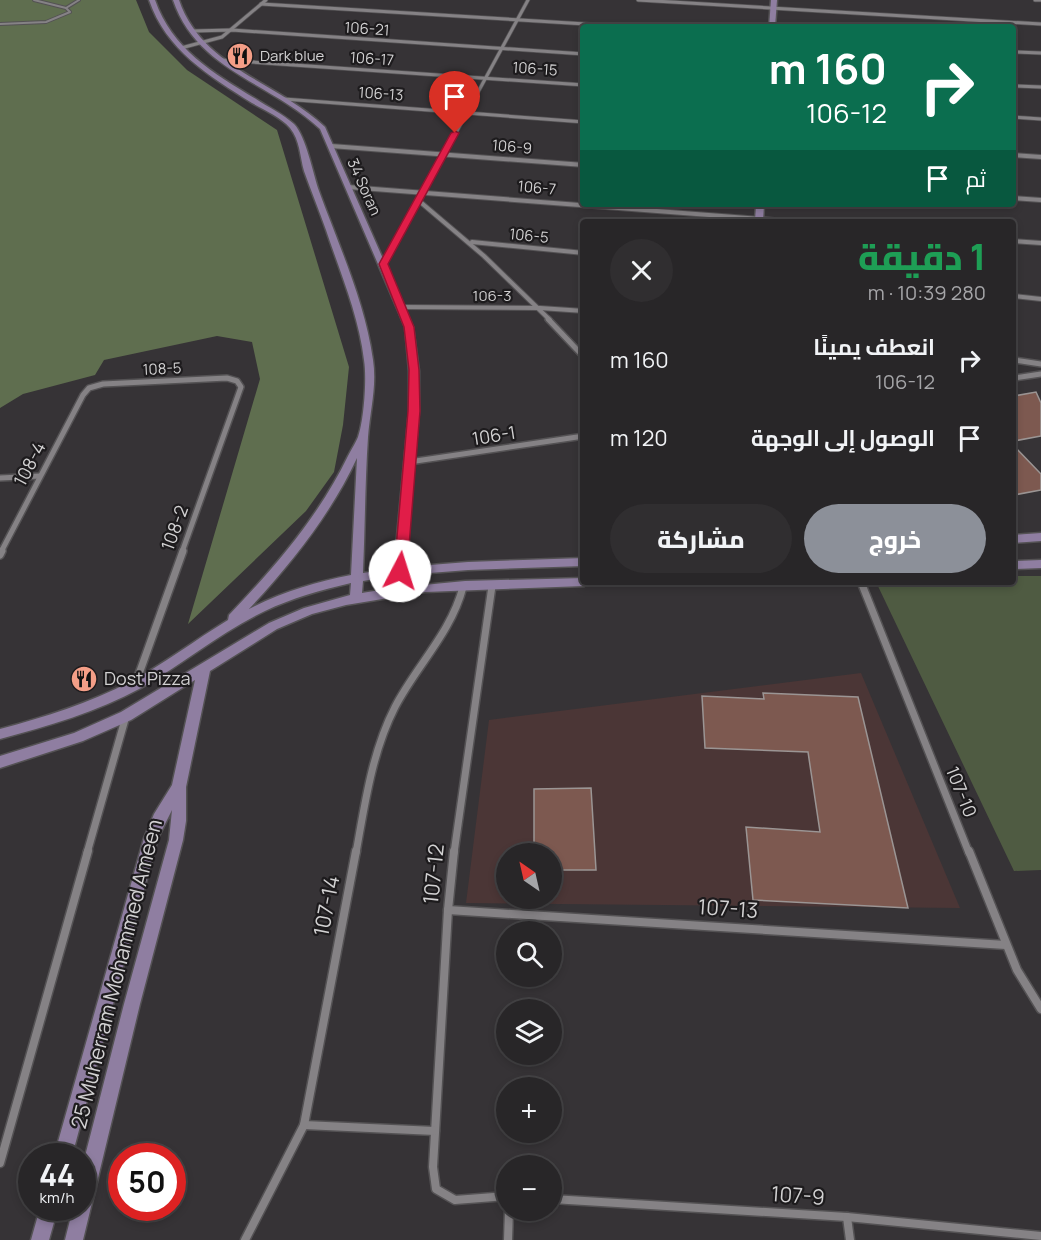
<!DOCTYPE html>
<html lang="ar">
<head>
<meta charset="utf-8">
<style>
  :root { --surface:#282628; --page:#302e30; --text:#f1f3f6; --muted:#a5a5a8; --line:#444345; --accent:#8c9099 }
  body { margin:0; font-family:Manrope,Cairo,sans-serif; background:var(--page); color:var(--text); direction:rtl; height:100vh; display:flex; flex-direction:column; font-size:22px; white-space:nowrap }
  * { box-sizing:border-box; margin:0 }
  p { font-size:20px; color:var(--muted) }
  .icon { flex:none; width:33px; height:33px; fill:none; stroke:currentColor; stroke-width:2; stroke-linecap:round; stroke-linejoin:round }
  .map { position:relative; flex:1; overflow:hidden; direction:ltr }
  .side { position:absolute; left:580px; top:219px; width:436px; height:366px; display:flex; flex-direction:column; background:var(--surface); border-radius:6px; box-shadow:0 3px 9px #0003,0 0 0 2px var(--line); direction:rtl }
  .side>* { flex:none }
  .guide { position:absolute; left:580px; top:24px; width:436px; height:183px; border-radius:6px; box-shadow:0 3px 9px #0003,0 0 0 2px var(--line); direction:rtl; background:#0b6e4f; color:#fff; overflow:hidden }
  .needle { width:39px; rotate:326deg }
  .tools { position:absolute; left:496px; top:843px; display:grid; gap:12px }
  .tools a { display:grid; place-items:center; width:66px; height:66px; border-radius:50%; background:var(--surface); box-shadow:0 3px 9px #0003,0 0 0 2px var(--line); font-size:30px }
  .speed { position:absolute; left:18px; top:1143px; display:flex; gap:12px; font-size:30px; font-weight:700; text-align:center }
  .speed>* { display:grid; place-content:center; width:78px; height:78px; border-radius:50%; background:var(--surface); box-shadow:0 3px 9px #0003,0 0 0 2px var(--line); line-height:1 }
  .speed small { font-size:15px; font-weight:400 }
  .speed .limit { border:9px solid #d22; background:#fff; color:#111 }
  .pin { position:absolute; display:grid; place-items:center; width:51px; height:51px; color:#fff; margin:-62px -26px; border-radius:50% 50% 50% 0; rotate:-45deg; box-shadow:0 0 6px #0007 }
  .pin .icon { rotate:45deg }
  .me { position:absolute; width:66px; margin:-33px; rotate:5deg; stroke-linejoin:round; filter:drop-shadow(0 0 4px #0008) }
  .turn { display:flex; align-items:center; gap:21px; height:126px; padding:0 30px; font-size:27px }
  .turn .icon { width:78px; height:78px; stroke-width:2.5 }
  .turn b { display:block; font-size:42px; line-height:51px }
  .then { display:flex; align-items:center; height:57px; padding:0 30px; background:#0003; gap:12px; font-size:22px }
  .round { display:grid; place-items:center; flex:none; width:63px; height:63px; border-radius:32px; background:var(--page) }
  .headline { display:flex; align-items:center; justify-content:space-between; height:102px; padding:0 30px }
  h1 { font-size:36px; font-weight:800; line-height:45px; color:#1e9e55 }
  .action { display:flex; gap:12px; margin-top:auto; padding:12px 30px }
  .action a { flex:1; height:69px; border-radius:36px; background:var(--accent); color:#fff; font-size:24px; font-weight:800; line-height:69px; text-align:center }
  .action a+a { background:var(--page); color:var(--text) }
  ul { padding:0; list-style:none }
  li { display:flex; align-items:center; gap:18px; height:78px; padding:0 30px }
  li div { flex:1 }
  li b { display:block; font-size:22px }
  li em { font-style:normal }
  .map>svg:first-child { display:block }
  .education { fill:#4b3636; fill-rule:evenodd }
  .green { fill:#4f5b42 }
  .forest { fill:#5f6e4f }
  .building { fill:#7d5950; stroke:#9b9594; stroke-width:1.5 }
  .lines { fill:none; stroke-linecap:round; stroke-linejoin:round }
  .lane-casing { stroke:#545254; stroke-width:4 }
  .street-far4-casing { stroke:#545254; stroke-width:4.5 }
  .street-far3-casing { stroke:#545254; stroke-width:6 }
  .street-far2-casing { stroke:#545254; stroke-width:8 }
  .street-far1-casing { stroke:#545254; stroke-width:10 }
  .street-casing { stroke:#545254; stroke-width:11 }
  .secondary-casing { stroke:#545254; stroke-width:3 }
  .lane { stroke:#858285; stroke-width:2 }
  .street-far4 { stroke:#858285; stroke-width:3 }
  .street-far3 { stroke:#858285; stroke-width:4 }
  .street-far2 { stroke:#858285; stroke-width:5 }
  .street-far1 { stroke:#858285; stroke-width:7 }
  .street { stroke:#858285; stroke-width:8 }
  .secondary { fill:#8f7ea1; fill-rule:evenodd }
  .route { fill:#e11d48; stroke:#92132f; stroke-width:1.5 }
  .labels { text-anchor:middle; stroke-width:4.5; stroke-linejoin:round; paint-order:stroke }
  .far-street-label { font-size:15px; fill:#d2d1d2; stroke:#1d1b1d }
  .far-poi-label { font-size:15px; fill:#d2d1d2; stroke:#1d1b1d; text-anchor:start }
  .street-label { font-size:18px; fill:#d2d1d2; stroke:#1d1b1d }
  .poi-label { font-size:18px; fill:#d2d1d2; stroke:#1d1b1d; text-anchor:start }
  .near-street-label { font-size:21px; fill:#d2d1d2; stroke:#1d1b1d }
</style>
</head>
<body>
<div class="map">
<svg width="1041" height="1240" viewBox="0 0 1041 1240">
  <rect width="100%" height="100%" fill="#363336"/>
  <path class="education" d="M861,673L960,908L466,903L489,720ZM507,854H552V898H507Z"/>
  <path class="green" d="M1014,576H1041V870L1014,871L876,582H1014Z"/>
  <path class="forest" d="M0,0H136L149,32L187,70L277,130L349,367L343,425L334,472L306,511L188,624L260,379L252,342L217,336L104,360L95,375L23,394L0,408Z"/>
  <g class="building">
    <path d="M1036,392L1041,403V436L1014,441V396Z"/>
    <path d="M1014,446L1041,474V490L1014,495Z"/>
    <path d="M763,693L858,697L908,908L753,900L746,827L820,832L808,752L705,748L702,696L764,699Z"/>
    <path d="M591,788L596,870H552V854H534V789Z"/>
  </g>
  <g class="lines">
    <defs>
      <g id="lane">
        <path d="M66,8L79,0"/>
        <path d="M0,24L46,22L70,12L66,8L34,0"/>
      </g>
      <g id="street-far4">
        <path d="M638,0L1041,24"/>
        <path d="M1035,0H1041"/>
        <path d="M261,4L635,27"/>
        <path d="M192,31L232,30L584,54"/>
        <path d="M181,48L222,37L266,0"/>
        <path d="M1014,52L1041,53"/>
        <path d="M222,60L584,85"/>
        <path d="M1014,86L1041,87"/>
        <path d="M284,99L584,122"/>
        <path d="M1014,117L1041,119"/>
        <path d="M452,140L528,0"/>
      </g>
      <g id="street-far3">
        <path d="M331,146L584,165"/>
        <path d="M1014,155L1041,157"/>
        <path d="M348,187L799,222"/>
        <path d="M1014,198L1041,200"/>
        <path d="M418,200L484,256L550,320"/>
        <path d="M1014,241L1041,243"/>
        <path d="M472,242L584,253"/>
        <path d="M384,264L452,139"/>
        <path d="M1014,296L1041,299"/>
        <path d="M400,307L540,308L584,311"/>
      </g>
      <g id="street-far2">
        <path d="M548,319L584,357"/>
        <path d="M1014,360L1041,364"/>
        <path d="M1014,378L1041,374"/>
        <path d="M409,462L584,436"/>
        <path d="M0,478L40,476"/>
        <path d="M1,552L83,395L89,388L103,384L227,378L237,381L241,387L182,552"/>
      </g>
      <g id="street-far1">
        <path d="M0,555L2,551"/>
        <path d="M861,582L969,853"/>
        <path d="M135,685L183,551"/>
        <path d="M87,853L126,716"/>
        <path d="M356,853C365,803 372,752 395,707C417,665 451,633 463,587"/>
        <path d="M454,853L492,586"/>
      </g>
      <g id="street">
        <path d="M454,851L448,910L433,1167L436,1189L455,1200L507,1196"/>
        <path d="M969,851L1017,970L1041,1009"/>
        <path d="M448,910L1006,945"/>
        <path d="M304,1125L435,1131"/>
        <path d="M0,1163L88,851"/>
        <path d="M552,1199L847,1217L1041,1236"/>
        <path d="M847,1217L850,1240"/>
        <path d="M245,1240L304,1125L356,851"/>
        <path d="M508,1240L509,1210"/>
      </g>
      <g id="secondary">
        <path d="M149,0H155C172,49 213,73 256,99C268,107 283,114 294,124C306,136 313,174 319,191C339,246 365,302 373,360C377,386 370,411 368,437C365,482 365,527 363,573L394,568L409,411V371L405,327L320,129C272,83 197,71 173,0H179C202,68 278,82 325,127L413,327L419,371V411L405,567L468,562L584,558V566L468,570L404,575L403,587L465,581L584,578V582H590L584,586L425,592L346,605L312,614L277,629L210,671L186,787V821L183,840L140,1004L83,1240H65L73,1208H82V1168L124,1004L169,840L172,810L158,838L72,1156H54L144,838L154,814L172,785L195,680L131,720L83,741L0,768V756L74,733L121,712L269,623L304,608L350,595L351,583C321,590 292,598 265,611C221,632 183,664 141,688C97,712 48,726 0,739V729C45,717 89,703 130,682C164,664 195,640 228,620L229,615C275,567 319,516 348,456C351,450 356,442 358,437C364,420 367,378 364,360C359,316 340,272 326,230C319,210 311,191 304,171C300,157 300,140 290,128C281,117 264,110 252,103C209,76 166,50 149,0ZM357,458L351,575C316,582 281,592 249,609C291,564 331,514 357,458ZM393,576L392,588L362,593L363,581Z"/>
        <path d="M771,0H777L775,27H769Z"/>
        <path d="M756,204H764L763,222H755Z"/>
        <path d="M1041,533V541L1014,543V535Z"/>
        <path d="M1041,560V568L1014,569V561Z"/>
        <path d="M40,1208H58L49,1240H31Z"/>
      </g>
    </defs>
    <use href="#lane" class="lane-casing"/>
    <use href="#street-far4" class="street-far4-casing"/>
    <use href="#street-far3" class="street-far3-casing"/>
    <use href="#street-far2" class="street-far2-casing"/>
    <use href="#street-far1" class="street-far1-casing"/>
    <use href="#street" class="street-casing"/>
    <use href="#secondary" class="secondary-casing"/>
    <use href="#lane" class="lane"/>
    <use href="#street-far4" class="street-far4"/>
    <use href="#street-far3" class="street-far3"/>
    <use href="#street-far2" class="street-far2"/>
    <use href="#street-far1" class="street-far1"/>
    <use href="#street" class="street"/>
    <use href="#secondary" class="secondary"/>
  </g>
  <path class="route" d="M455,131L459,133L388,264L414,327L419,370L420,411L407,571L400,576L394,571L408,411L409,370L404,327L379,264L451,133Z"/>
  <defs>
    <symbol id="restaurant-disc" viewBox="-11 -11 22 22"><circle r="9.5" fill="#f49e87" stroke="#1d1b1d"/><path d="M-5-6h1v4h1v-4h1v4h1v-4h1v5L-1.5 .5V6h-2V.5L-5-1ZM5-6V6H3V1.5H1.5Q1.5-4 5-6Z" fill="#111"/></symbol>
  </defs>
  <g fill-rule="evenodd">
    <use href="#restaurant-disc" x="225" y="41" width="30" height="30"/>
    <use href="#restaurant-disc" x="69" y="664" width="30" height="30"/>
  </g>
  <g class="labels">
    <g class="far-street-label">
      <text transform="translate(367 29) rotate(4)" y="5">106-21</text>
      <text transform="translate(372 59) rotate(4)" y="5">106-17</text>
      <text transform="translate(535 69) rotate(4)" y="5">106-15</text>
      <text transform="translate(381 94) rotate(4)" y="5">106-13</text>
      <text transform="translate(512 147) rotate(5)" y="5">106-9</text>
      <text transform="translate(364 187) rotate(66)" y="5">34 Soran</text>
      <text transform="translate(537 188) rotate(5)" y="5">106-7</text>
      <text transform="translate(529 236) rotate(6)" y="5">106-5</text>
      <text x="492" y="301">106-3</text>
      <text transform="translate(162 369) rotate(-3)" y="5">108-5</text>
    </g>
    <g class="far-poi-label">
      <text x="260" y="61">Dark blue</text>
    </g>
    <g class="street-label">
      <text transform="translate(494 436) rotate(-9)" y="6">106-1</text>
      <text transform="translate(30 464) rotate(-62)" y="6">108-4</text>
      <text transform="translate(175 528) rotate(-70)" y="6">108-2</text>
      <text transform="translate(961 792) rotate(68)" y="6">107-10</text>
    </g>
    <g class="poi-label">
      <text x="104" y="685">Dost Pizza</text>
    </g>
    <g class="near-street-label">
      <text transform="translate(434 874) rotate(-84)" y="7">107-12</text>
      <text transform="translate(327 906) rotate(-79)" y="7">107-14</text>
      <text transform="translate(728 909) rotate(4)" y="7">107-13</text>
      <text transform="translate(117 974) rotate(-76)" y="7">25 Muherram Mohammed Ameen</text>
      <text transform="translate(798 1196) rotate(4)" y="7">107-9</text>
    </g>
  </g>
</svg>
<div class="tools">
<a><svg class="needle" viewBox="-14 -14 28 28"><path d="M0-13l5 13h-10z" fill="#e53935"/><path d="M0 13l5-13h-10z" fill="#a5a5a8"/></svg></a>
<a><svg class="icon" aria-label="search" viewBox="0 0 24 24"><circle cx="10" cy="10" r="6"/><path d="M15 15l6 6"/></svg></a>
<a><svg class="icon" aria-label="layers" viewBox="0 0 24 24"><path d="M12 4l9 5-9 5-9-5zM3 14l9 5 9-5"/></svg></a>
<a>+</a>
<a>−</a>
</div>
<div class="speed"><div>44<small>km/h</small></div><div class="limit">50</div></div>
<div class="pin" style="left:455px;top:133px;background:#d93025"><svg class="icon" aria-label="arrive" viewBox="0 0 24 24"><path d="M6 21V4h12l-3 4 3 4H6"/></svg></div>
<svg class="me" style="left:400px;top:571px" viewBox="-20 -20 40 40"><circle r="19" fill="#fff"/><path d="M0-13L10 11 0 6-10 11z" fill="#e11d48"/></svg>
<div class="guide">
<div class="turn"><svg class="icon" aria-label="right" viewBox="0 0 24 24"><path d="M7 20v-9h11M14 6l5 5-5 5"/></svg><div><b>160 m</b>106-12</div></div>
<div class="then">ثم<svg class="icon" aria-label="arrive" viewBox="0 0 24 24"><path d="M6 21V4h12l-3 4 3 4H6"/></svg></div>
</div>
<section class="side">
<div class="headline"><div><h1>1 دقيقة</h1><p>280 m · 10:39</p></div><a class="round"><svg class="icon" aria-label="close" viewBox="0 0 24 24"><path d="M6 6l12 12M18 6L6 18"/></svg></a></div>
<ul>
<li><svg class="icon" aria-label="right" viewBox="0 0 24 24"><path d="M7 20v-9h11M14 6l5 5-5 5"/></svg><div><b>انعطف يمينًا</b><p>106-12</p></div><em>160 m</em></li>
<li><svg class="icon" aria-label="arrive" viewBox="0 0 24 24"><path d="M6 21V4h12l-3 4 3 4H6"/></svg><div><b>الوصول إلى الوجهة</b></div><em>120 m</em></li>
</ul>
<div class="action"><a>خروج</a><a>مشاركة</a></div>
</section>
</div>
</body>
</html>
